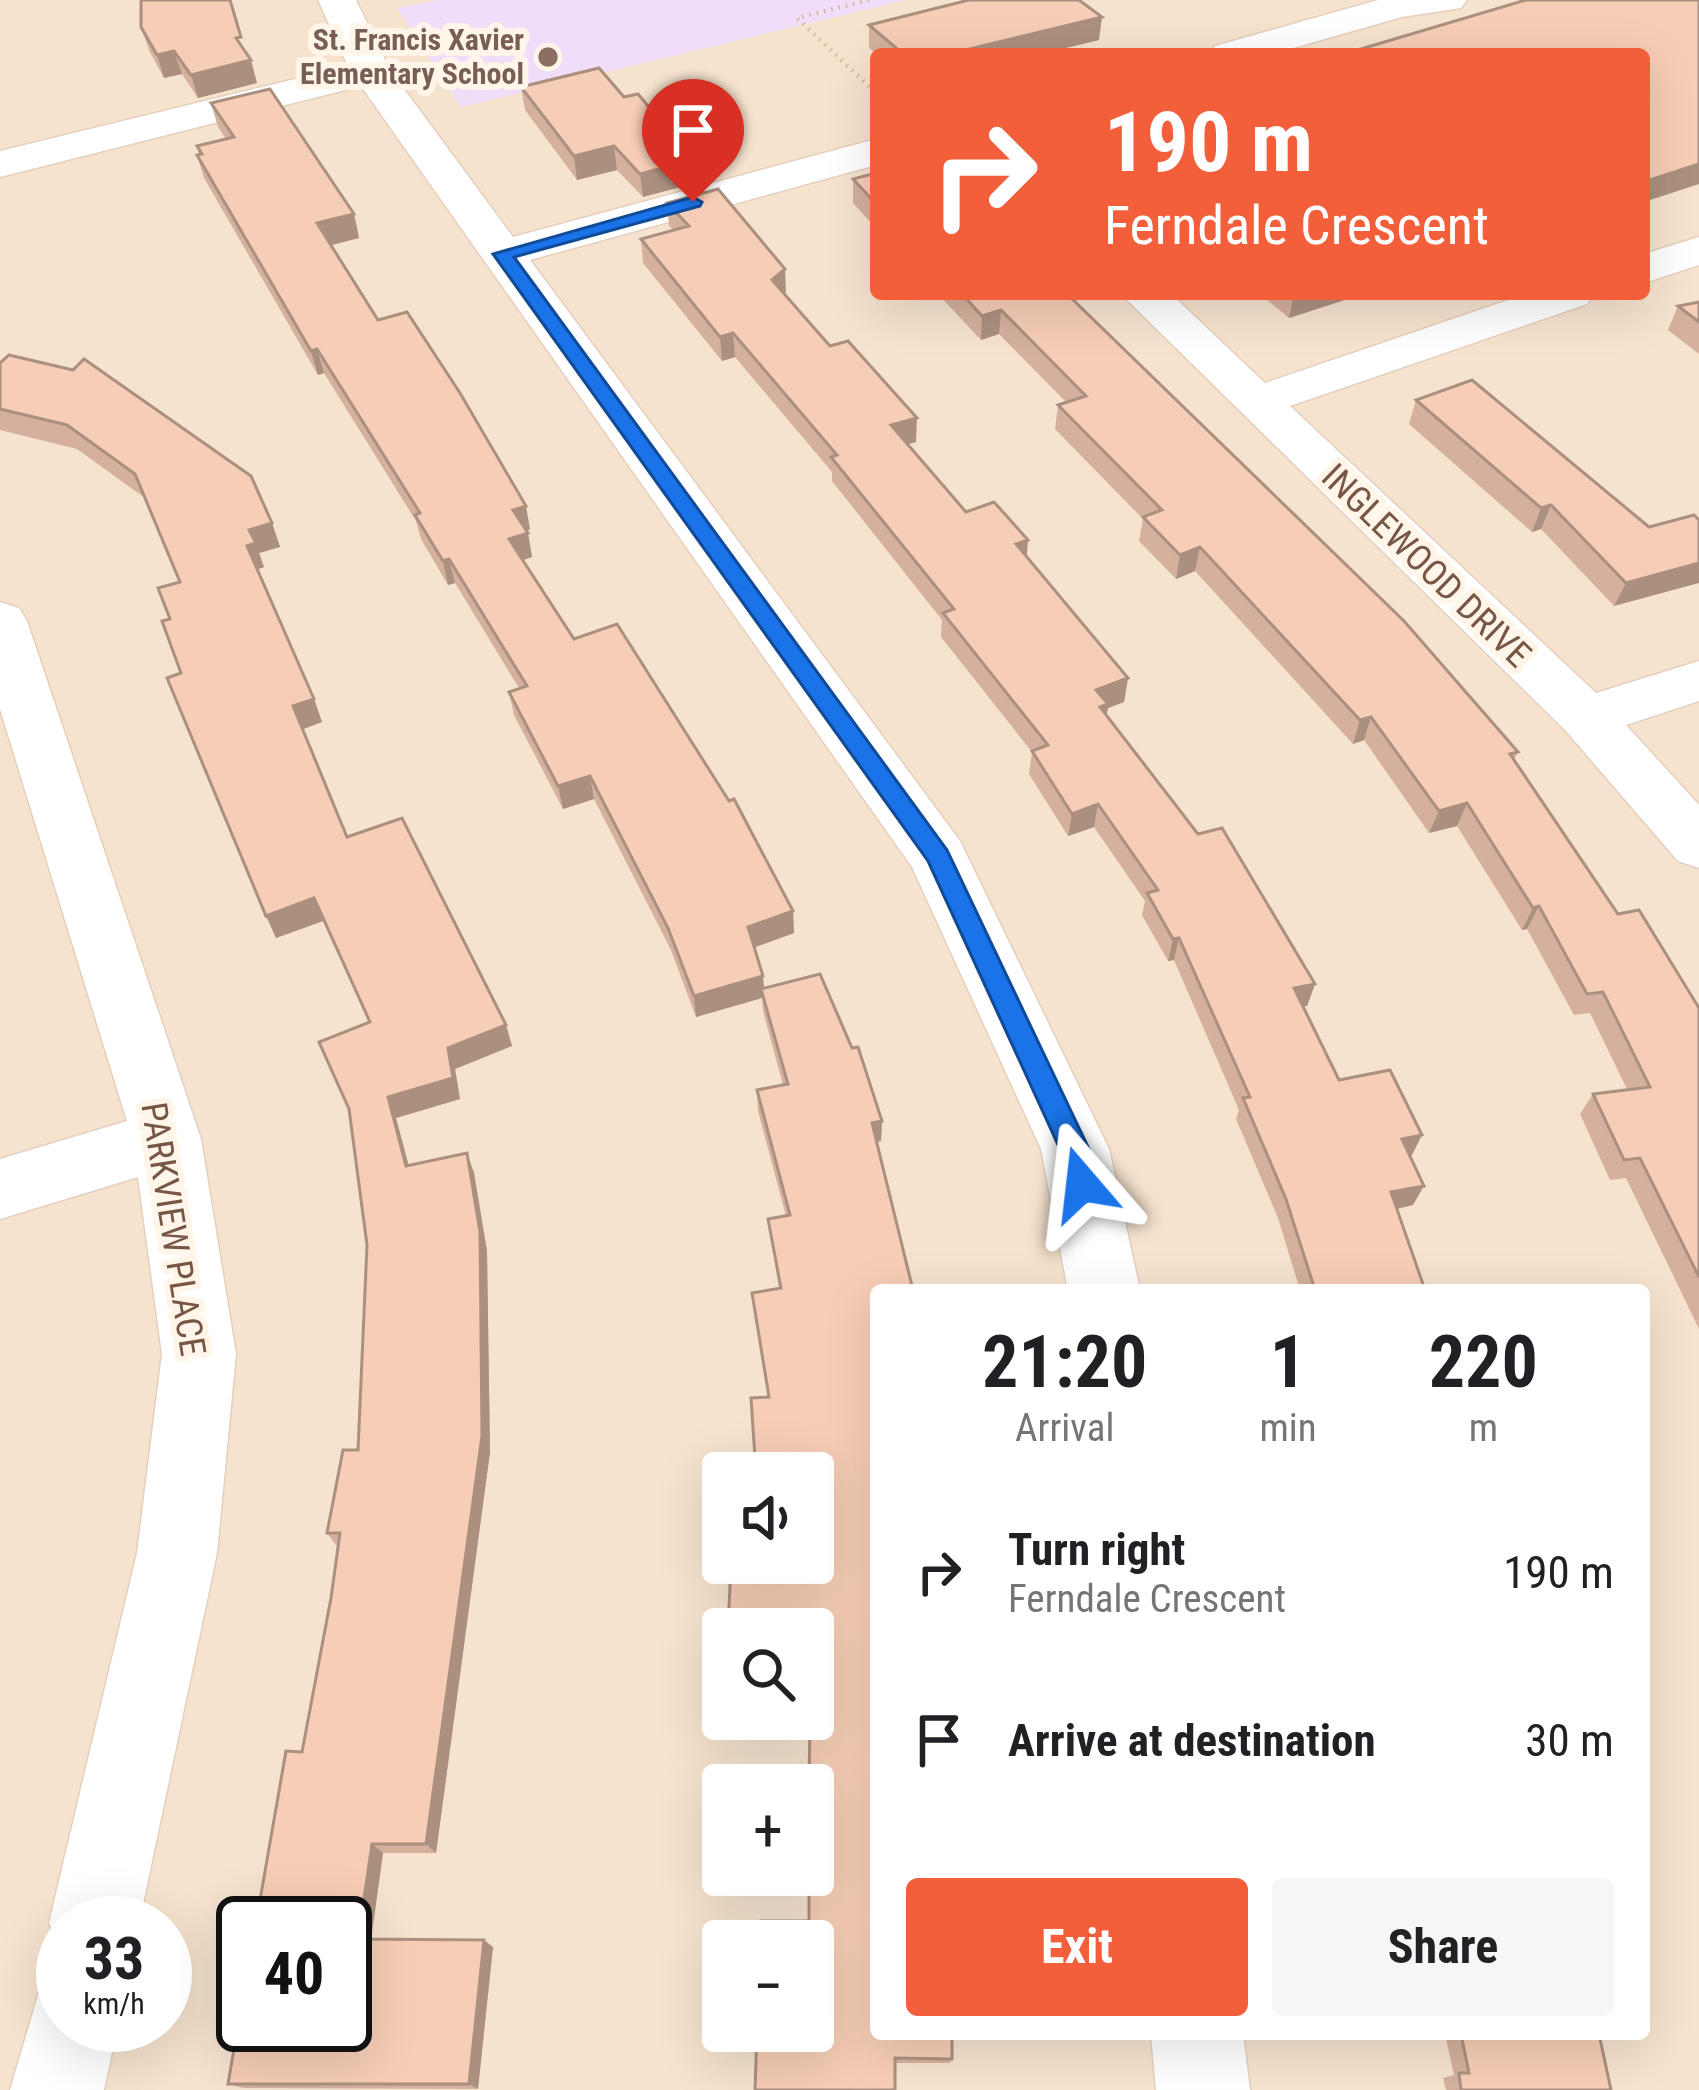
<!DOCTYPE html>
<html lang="en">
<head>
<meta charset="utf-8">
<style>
  :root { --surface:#fff; --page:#f6f6f6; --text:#202124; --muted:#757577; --accent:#f35e3b }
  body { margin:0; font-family:"Roboto Condensed",sans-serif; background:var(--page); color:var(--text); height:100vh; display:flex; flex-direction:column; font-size:45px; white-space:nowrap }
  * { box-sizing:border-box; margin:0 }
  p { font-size:39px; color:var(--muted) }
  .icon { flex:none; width:66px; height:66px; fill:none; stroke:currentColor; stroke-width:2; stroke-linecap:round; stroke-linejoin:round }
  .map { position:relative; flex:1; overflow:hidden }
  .details { position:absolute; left:870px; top:1284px; width:780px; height:756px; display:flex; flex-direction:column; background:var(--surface); border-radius:12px; box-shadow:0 12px 48px #0002 }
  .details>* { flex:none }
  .hud { position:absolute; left:870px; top:48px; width:780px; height:252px; border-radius:12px; box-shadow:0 12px 48px #0002; background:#f35e3b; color:#fff; overflow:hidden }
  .fabs { position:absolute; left:702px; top:1452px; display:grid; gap:24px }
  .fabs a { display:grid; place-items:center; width:132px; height:132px; border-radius:12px; background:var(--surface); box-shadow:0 12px 48px #0002; font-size:60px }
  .speed { position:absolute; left:36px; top:1896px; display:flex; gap:24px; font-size:60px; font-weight:700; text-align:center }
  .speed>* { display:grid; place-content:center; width:156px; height:156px; border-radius:50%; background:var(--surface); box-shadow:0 12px 48px #0002; line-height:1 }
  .speed small { font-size:30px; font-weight:400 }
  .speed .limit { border:6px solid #111; border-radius:18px; background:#fff; color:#111 }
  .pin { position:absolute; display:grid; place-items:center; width:102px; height:102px; color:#fff; margin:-123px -51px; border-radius:50% 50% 50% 0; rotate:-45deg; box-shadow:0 0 12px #0007 }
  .pin .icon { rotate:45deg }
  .me { position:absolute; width:132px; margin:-66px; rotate:343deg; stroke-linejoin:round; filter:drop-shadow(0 0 9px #0008) }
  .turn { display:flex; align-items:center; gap:42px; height:252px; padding:0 36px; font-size:54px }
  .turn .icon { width:156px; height:156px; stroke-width:2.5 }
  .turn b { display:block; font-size:84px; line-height:102px }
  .eta { display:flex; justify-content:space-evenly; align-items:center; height:204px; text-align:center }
  .eta b { font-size:72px; font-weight:700; line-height:84px }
  .action { display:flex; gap:24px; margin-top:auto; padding:24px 36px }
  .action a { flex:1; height:138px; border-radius:12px; background:var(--accent); color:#fff; font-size:48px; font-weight:700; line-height:138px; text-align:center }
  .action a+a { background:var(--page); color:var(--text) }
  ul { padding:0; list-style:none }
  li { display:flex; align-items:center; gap:36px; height:168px; padding:0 36px }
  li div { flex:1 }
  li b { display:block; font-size:45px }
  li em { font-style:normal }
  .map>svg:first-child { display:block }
  .residential { fill:#f6e3ce; fill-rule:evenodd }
  .education { fill:#efddfa }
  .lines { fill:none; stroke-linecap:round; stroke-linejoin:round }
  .minor-casing { stroke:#e5cfbe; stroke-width:3 }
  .path { stroke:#dbb199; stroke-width:4.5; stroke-dasharray:1.5 6; stroke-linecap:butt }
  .minor { fill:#fff; fill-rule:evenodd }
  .wall { fill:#d4b09d }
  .shaded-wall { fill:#ac907f }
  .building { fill:#f6cdb6; stroke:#ac907f; stroke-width:3 }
  .route { fill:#1a73e8; stroke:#114b97; stroke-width:3 }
  .education-dot { fill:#8d6e63; stroke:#fff6e9; stroke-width:4.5 }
  .labels { text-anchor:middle; stroke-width:12; stroke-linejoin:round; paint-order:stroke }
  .far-education-label { font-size:30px; font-weight:bold; fill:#785e54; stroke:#fff6e9; text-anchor:end }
  .street-label { font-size:36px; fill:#775645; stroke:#fff6e9 }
</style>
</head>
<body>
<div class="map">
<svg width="1699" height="2090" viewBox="0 0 1699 2090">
  <rect width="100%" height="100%" fill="#fef2e0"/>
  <path class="residential" d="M0,0H1699V2090H0ZM876,54H1644V294H876ZM876,1290H1644V2034H876ZM723,1473H813V1563H723ZM723,1629H813V1719H723ZM723,1785H813V1875H723ZM63,1923H165V2025H63ZM243,1923H345V2025H243ZM723,1941H813V2031H723Z"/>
  <path class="education" d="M438,0H905L461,107L397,8Z"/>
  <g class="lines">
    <defs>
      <g id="minor">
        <path d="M318,0H356L390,70L513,237L876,139V165L530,260L960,841L1109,1149L1140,1290H1068L1041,1149L912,867L361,86L0,177V151L348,66Z"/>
        <path d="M1378,0H1467L1461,8L1402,17L1272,54H1209L1215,46Z"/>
        <path d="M1699,237V265L1644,283V254Z"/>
        <path d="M1121,294H1171L1265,383L1526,294H1594L1587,304L1290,406L1596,693L1699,661V701L1626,725L1699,805V868L1678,861L1566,731Z"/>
        <path d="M0,602L19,608L27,621L201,1139L236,1354L217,1553L139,1923H63V1955L49,1923L137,1553L162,1354L138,1177L0,1219V1159L127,1121L0,709Z"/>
        <path d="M63,1983V2025H118L104,2090H10L39,1992Z"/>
        <path d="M1151,2034H1243L1250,2090H1156Z"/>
      </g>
    </defs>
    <use href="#minor" class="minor-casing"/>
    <path class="path" d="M869,0L797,18L876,93"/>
    <use href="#minor" class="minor"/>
  </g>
  <g class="wall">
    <path d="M869,25L1099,40L1041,54H876L869,48Z"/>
    <path d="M141,27L244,51L257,83L198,98L182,74L164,78L149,50Z"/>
    <path d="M521,87L624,97L693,160L695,183L643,197L617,170L577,180L525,110Z"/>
    <path d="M211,103L354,214L359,238L331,245L378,320L530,529L527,531L532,557L523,560L574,639L793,911L794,933L754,947L764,988L882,1121L881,1141L876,1142L952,2059L950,2063H895L809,1921L813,1563L768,1397L752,1293L779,1289L768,1219L786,1216L758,1111L757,1090L783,1085L763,1011L762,998L696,1017L671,950L594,799L563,809L514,715L509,692L519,688L455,583L448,585L421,539L416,521L324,373L318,375L204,178L197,155L199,154L197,146L226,139L218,127Z"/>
    <path d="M876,173V228L853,203V179Z"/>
    <path d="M667,203L786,292L784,294L916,442L908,444L966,512L1028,540L1026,557L1128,678L1124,702L1108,708L1106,715L1315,984L1307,1006H1303L1339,1080L1412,1155L1410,1156L1413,1205L1397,1209L1425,1290H1300L1278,1218L1236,1119L1239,1110L1174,960L1168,961L1142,915L1145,901L1094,827L1068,836L1029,774L1032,752L941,637L942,620L832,481V472L735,357L722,361L643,263L641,239L673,230L669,226Z"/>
    <path d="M938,294H1067L1518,752L1514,760L1618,914L1699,1008V1329L1626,1178L1610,1180L1580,1114L1593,1094L1627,1089L1590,1013L1574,1015L1527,929L1522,930L1457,826L1429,833L1364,740L1353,744L1195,571L1176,579L1139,541L1143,519L1055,429L1058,405L1066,402L999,334L981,340Z"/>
    <path d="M1260,294H1363L1289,318Z"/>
    <path d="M1699,302V354L1668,330L1678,306Z"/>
    <path d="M0,363L272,523L280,547L259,553L264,567L257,569L314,699L322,722L302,729L347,837L506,1025L512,1046L455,1069L460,1099L396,1118L409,1166L474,1173L487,1251L490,1452L436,1853H383L371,1939L493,1947L478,2089L243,2088L228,2084L302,1752L331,1598L338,1548L327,1533L358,1450L367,1245L369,1022L323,921L276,938L181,673L170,619L179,582L145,498L77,449L0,430Z"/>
    <path d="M1416,400L1649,527L1694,515L1614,606L1541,529L1532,532L1409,424Z"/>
    <path d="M1445,2034H1599L1611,2090H1446L1443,2078L1454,2075Z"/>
  </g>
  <g class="shaded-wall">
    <path d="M1102,17L1099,40L1041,54H949Z"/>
    <path d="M174,51L182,74L164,78L157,55Z"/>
    <path d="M251,60L257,83L198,98L191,75Z"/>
    <path d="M614,146L617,170L577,180L574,156Z"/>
    <path d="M693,160L695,183L643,197L640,174Z"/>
    <path d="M1699,164V184L1644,202V182Z"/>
    <path d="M354,214L359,238L324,247L317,223Z"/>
    <path d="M785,269L786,292L773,304L772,280Z"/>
    <path d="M1294,294H1363L1289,318Z"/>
    <path d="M1001,310L999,334L981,340L982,316Z"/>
    <path d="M733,333L735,357L722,361L720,337Z"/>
    <path d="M317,349L324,373L318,375L311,351Z"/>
    <path d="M917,418L916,442L891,449V425Z"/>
    <path d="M1551,505L1541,529L1532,532L1541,508Z"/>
    <path d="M526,506L530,529L518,534L513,510Z"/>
    <path d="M272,523L280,547L259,553L264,567L256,570L247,546L249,530Z"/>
    <path d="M528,533L532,557L514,563L509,539Z"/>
    <path d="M1028,540L1026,564L1016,544Z"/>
    <path d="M1200,547L1195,571L1176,579L1180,555Z"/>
    <path d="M449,559L455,583L448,585L443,561Z"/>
    <path d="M1699,563V583L1614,606L1626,583Z"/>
    <path d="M1128,678L1124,702L1108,708L1104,728L1096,690Z"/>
    <path d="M314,699L322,722L301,730L293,706Z"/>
    <path d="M1371,717L1364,740L1353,744L1360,720Z"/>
    <path d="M590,776L594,799L563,809L558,786Z"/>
    <path d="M1467,803L1457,826L1429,833L1439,811Z"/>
    <path d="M1098,804L1094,827L1068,836L1072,814Z"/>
    <path d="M314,898L323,921L276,938L266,916Z"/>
    <path d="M1539,906L1527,929L1522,930L1533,908Z"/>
    <path d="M793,911L794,933L750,949L748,927Z"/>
    <path d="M1179,938L1174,960L1168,961L1173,939Z"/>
    <path d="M763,976L765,998L761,989L762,998L696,1017L694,996Z"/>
    <path d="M1315,984L1307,1006L1286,1009L1294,988Z"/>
    <path d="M506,1025L512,1046L455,1069L460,1099L396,1118L414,1186L406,1166L388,1097L448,1048Z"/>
    <path d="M882,1121L881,1141L871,1143L872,1123Z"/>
    <path d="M1422,1135L1412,1155L1392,1159L1402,1139Z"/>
    <path d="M467,1153L474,1173L487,1251L490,1452L436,1853L426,1844Z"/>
    <path d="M1424,1186L1413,1205L1381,1212L1391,1192Z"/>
    <path d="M372,1844L383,1853L370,1947L358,1939Z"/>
    <path d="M484,1940L493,1947L478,2089L469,2084Z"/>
  </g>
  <g class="building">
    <path d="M141,0H230L241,37L236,38L251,60L191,75L174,51L157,55L141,27Z"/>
    <path d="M969,0H1079L1102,17L949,54H903L869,25Z"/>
    <path d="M1526,0H1699V164L1644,182V54H1344Z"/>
    <path d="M599,68L624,97L638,94L693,160L640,174L614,146L574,156L521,87Z"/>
    <path d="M270,89L354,214L317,223L378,320L407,312L460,393L526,506L513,510L528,533L509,539L574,639L617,624L729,801L734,799L793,911L748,927L763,976L694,996L668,928L590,776L558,786L509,692L527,686L449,559L443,561L415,515L420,513L317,349L311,351L197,155L202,154L197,146L234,137L211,103Z"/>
    <path d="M876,173V204L853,179Z"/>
    <path d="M718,189L785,269L772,280L830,346L848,341L917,418L891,425L966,512L994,502L1028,540L1016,544L1128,678L1096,690L1108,704L1100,707L1198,834L1222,828L1315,984L1294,988L1339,1080L1390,1070L1422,1135L1402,1139L1424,1186L1391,1192L1425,1290H1315L1286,1199L1243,1098L1250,1097L1179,938L1173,939L1147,893L1158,890L1098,804L1072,814L1032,751L1048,745L943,613L954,609L831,457L837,455L733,333L720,337L641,239L689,226L667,203Z"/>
    <path d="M962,294H1067L1404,621L1518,752L1510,754L1618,914L1639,910L1699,1008V1277L1640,1158L1624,1160L1593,1094L1650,1087L1603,992L1587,994L1539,906L1533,908L1467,803L1439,811L1371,717L1360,720L1200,547L1180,555L1143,517L1162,510L1058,405L1086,396L1001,310L982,316Z"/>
    <path d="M1699,302V322L1678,306Z"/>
    <path d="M9,355L73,370L84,359L251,476L272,523L249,530L256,543L247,546L314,699L293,706L347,837L402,818L506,1025L448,1048L453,1078L388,1097L406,1166L467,1153L480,1232L482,1436L426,1844H372L358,1939L484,1940L469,2084H228L243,1997V2025H345V1923H256L286,1751L302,1752L331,1598L340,1533H327L343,1450H358L367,1245L349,1109L319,1042L370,1022L314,898L266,916L167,678L181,673L162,621L170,619L158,588L180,582L135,474L67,425L0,409V363Z"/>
    <path d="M1472,380L1649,527L1694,515L1699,520V563L1626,583L1551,505L1541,508L1416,400Z"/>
    <path d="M820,974L852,1048L858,1047L882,1121L872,1123L913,1290H876V2034H952V2059L895,2058V2090H755L757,2031H813V1941H760L761,1921H809V1875H813V1785H809L810,1719H813V1629H728L731,1563H813V1473H756L751,1398L769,1397L752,1293L781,1288L768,1219L790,1215L757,1090L788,1084L761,989Z"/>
    <path d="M1461,2034H1599L1611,2090H1461L1459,2073H1469Z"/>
  </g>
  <path class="route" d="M693,197L702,202L700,206L514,257L947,850L1089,1149L1097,1184L1092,1193H1072L1060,1149L928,861L493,254Z"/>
  <circle class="education-dot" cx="548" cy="57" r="12"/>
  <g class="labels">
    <g class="far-education-label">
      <text x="524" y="50">St. Francis Xavier<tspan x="524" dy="34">Elementary School</tspan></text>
    </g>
    <g class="street-label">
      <text transform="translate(1427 565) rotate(44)" y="13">INGLEWOOD DRIVE</text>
      <text transform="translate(174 1229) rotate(81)" y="13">PARKVIEW PLACE</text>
    </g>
  </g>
</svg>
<div class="fabs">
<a><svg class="icon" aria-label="sound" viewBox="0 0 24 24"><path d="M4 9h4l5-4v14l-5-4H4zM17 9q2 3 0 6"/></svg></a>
<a><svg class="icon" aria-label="search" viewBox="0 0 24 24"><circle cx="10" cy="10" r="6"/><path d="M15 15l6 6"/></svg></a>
<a>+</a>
<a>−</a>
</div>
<div class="speed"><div>33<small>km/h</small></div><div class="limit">40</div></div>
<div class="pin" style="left:693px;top:202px;background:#d93025"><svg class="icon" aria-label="arrive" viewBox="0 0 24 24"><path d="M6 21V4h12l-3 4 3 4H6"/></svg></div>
<svg class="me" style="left:1082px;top:1184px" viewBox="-20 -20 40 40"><path d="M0-17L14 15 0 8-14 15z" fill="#1a73e8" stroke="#fff" stroke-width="4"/></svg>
<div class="hud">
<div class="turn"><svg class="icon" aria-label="right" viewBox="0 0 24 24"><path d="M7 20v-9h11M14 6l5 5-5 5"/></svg><div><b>190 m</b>Ferndale Crescent</div></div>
</div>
<section class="details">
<div class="eta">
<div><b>21:20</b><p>Arrival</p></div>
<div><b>1</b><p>min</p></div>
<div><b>220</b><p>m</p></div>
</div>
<ul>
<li><svg class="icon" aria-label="right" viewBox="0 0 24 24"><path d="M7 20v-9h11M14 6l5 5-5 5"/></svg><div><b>Turn right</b><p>Ferndale Crescent</p></div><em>190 m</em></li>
<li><svg class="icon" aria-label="arrive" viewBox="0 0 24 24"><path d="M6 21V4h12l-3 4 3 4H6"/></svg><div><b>Arrive at destination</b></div><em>30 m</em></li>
</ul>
<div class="action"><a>Exit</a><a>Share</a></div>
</section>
</div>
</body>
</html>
